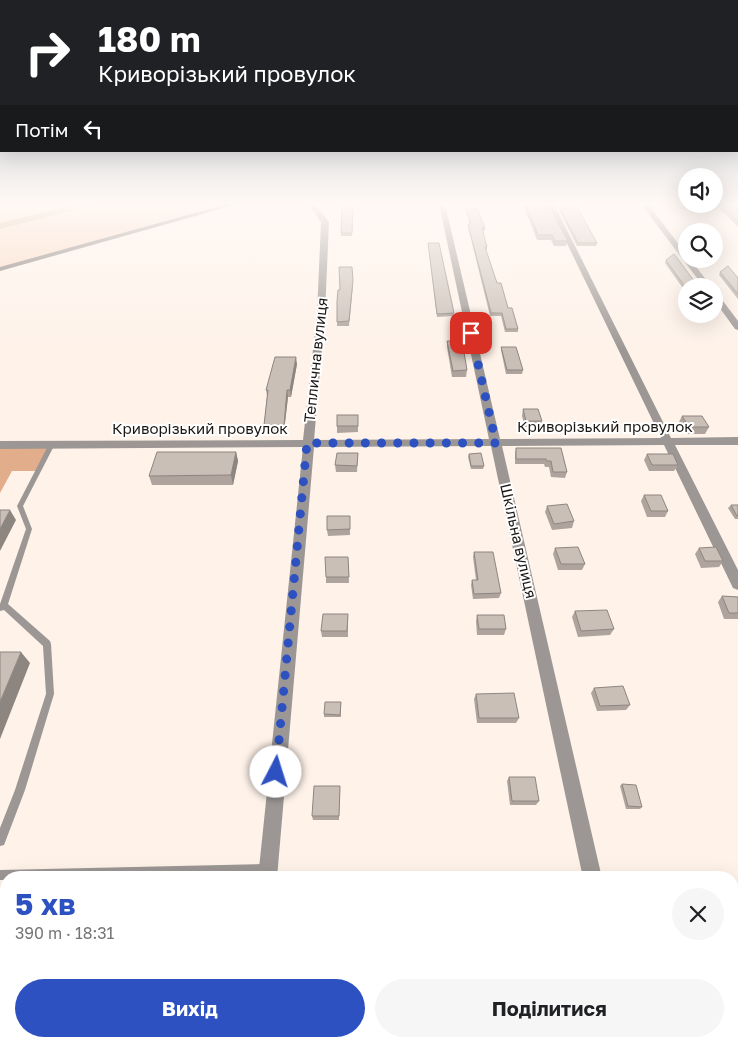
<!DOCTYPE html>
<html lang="uk">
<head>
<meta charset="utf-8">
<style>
  :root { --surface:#fff; --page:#f6f6f6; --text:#202124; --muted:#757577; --accent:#2d51c1 }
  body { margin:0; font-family:"Golos Text",sans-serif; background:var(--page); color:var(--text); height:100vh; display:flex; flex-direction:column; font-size:19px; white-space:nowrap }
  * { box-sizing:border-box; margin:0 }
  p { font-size:16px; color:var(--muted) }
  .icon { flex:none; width:28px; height:28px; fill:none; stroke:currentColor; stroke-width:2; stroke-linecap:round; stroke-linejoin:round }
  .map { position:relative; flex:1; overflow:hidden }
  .details { position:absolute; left:0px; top:871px; width:739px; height:176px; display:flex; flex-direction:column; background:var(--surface); border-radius:20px 20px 0 0; box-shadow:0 5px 20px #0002 }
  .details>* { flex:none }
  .hud { position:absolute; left:0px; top:0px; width:739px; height:152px; box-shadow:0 5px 20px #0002; background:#202124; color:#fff; overflow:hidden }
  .fabs { position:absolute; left:678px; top:168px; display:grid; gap:10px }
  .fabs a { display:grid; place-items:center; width:45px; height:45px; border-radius:50%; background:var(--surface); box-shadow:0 5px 20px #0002; font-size:25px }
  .pin { position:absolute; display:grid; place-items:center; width:42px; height:42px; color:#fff; margin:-21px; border-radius:10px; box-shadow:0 2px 8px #0006 }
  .me { position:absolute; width:55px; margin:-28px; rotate:5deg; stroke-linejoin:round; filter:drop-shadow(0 0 4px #0008) }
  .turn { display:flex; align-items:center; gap:18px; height:105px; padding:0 15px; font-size:22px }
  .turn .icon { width:65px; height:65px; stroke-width:2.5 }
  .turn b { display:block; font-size:35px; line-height:42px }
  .then { display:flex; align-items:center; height:48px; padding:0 15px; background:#0003; gap:10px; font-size:19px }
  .round { display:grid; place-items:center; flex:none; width:52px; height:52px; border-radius:26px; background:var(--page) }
  .head { display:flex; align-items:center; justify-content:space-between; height:85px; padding:0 15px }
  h1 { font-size:30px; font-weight:700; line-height:38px; color:var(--accent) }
  .button { display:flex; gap:10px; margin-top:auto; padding:10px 15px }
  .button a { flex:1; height:58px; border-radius:30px; background:var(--accent); color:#fff; font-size:20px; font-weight:700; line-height:58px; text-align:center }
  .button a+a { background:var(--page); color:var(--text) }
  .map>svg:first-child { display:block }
  .green { fill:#f8d6bf }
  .forest { fill:#e1ad8a }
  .water { fill:#d6a380 }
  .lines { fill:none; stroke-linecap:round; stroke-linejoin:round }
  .lane { fill:#9c9794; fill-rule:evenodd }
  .street { fill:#9c9794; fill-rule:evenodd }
  .secondary { fill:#726b66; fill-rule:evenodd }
  .wall { fill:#aea49d }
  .shaded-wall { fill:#8d8680 }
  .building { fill:#cabfb7; stroke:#8d8680 }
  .route { stroke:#2d51c1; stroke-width:9; stroke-dasharray:0 16.2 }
  .labels { text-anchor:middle; stroke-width:4; stroke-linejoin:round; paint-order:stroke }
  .street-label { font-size:15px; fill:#1b1714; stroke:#fff }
</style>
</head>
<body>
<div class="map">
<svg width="738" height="1047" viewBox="0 0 738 1047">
  <rect width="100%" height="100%" fill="#fef2e9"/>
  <g class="green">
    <path d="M0,204H77L0,223Z"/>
    <path d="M100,204H235L0,269V229Z"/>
  </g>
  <path class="forest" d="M52,444L38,471H12L0,493V445Z"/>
  <path class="water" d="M77,204H100L0,229V223Z"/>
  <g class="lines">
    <g class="lane">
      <path d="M52,442L55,444L23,506L32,529L8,604L50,641L51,644L54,694L25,790L4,845L0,846V828L15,790L46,694L43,646L4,610L0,611V604L26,529L17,506L49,444Z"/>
      <path d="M267,864L271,865L272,869L271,873L267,874L119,878H6V880H0V870Z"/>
    </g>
    <g class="street">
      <path d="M308,204H315L329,222L325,314L314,440L489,439L439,204H445L500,439L661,438L548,204H554L671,438L738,437V445H675L738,570V590L733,588L664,445L502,446L602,878H583L491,446L314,447L277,878H258L303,447L0,449V441L303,440L317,314L321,222Z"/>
      <path d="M641,204H648L686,254V259H690L711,286H703Z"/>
      <path d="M714,292L717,293L738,321V330L735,329L714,300Z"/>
      <rect x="244" y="1041" width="22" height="6"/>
      <path d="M616,1041H638L639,1047H617Z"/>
    </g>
    <path class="secondary" d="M227,204H238L0,271V267Z"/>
  </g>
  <g class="wall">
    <path d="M342,204H353L352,236H341Z"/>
    <path d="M523,204H548L568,241L566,246H554L551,240H537Z"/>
    <path d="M715,204H733L738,209V227Z"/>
    <path d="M559,207L597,243L596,246H577L559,210Z"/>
    <path d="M466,209L485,228V231H482L487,247V250H486L497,283L518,329V332H505L501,316H490L468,227V224H470L466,211Z"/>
    <path d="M428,243L454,313L453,316L437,317Z"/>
    <path d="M666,260L686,286V291H685L665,263Z"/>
    <path d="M720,272L738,278V299L719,275Z"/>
    <path d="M353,285L349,326H337V301L340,290Z"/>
    <path d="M447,341L467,370L466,377H452L447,347Z"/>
    <path d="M501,347L523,370L522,374H506L501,350Z"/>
    <path d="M297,364L291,397H288L284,431H265L264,425L267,396L266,390Z"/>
    <path d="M523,409L542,421L540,427H525L522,416Z"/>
    <path d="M358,415V432L337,433V426Z"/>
    <path d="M682,416L709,427L705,434H686L679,422Z"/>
    <path d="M516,448H561L567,472L565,478L551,477L549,467H545L544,464H515V454Z"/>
    <path d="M236,452L238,461L233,485H152L149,476Z"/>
    <path d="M358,453L357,472H336L335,465Z"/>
    <path d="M469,454L484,466L483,469H471L468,457Z"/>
    <path d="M647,454L678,465L674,471H649L644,460Z"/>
    <path d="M644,495L668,511L665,517H647L641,501Z"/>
    <path d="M731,505H738V519H735L728,508Z"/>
    <path d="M547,506L574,521L572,528L552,530L545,512Z"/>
    <path d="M350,516V535L328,536L327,530Z"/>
    <path d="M555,548L585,564L582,570H558L553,554Z"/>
    <path d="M699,548L723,561L719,567L701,568L695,554Z"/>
    <path d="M474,552L501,593L499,598L473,599L471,585L472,580H476L473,557Z"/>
    <path d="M348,557L349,583H326V577Z"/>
    <path d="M722,596L738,597V619H724L718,602Z"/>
    <path d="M575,611L614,629L610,635L578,637L572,617Z"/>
    <path d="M348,614V637H322L321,631Z"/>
    <path d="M477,615L506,629L504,635H477L476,621Z"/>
    <path d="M594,688L630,705L626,710L597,711L591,693Z"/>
    <path d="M476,694L519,718L516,723H477L474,699Z"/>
    <path d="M341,702V717H324V714Z"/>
    <path d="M509,777L539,801L536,805H510L507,781Z"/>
    <path d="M622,784L642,807L640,809H626L620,786Z"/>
    <path d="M340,786L339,820H313L312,816Z"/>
    <path d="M678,1041H731L733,1047H680Z"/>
  </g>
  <g class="shaded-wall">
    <path d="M296,357L297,364L291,397L290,390Z"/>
    <path d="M287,390L288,397L284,431V425Z"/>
    <path d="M236,452L238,461L233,485L231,475Z"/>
    <path d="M10,510L16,520L0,551V529Z"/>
    <path d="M21,652L30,663L0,739V702Z"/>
  </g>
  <g class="building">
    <path d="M342,204H353L352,233H341Z"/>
    <path d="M526,204H548L568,241H555L552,235H538Z"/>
    <path d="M720,204H733L738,209V221Z"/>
    <path d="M559,207H577L597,243H578Z"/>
    <path d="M477,208L485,228H482L487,247H485L497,283H501L508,308H512L518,329H506L502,313H491L468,224H471L466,209Z"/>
    <path d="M428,243H439L454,313L437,314Z"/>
    <path d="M674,254L698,286H686V288L666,260Z"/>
    <path d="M728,266L738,278V294L720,272Z"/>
    <path d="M339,267H352L353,280L349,321L337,322V301L338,290H340Z"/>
    <path d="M447,341H462L467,370L453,371Z"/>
    <path d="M501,347H516L523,370H507Z"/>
    <path d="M275,357H296L290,390H287L284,425H264L268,390H266Z"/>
    <path d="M523,409H538L542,421H526Z"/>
    <rect x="337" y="415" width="21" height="11"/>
    <path d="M682,416H702L709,427H689Z"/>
    <path d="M516,448H561L567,472H553L551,461H547L546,459H516Z"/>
    <path d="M157,452H236L231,475L149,476Z"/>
    <path d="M337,453H358L357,466L335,465Z"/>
    <path d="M481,453L484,466H471L469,454Z"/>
    <path d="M647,454H673L678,465H652Z"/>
    <path d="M644,495H661L668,511H651Z"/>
    <path d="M567,504L574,521L554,524L547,506Z"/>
    <path d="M731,505H738V516H737Z"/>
    <path d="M0,510H10L0,529Z"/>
    <path d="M327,516H350V529L327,530Z"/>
    <path d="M578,547L585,564H561L555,548Z"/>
    <path d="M716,547L723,561H705L699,548Z"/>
    <path d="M474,552H493L501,593L474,594L472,580H478Z"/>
    <path d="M325,557H348L349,577H326Z"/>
    <path d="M722,596L738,597V613H729Z"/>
    <path d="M607,610L614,629L581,631L575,611Z"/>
    <path d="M323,614H348L347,631H321Z"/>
    <path d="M477,615H504L506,629H479Z"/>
    <path d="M0,652H21L0,702Z"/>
    <path d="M623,686L630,705L600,706L594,688Z"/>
    <path d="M514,693L519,718H479L476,694Z"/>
    <path d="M325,702H341L340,715L324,714Z"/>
    <path d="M509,777H535L539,801H512Z"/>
    <path d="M622,784L636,785L642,807L628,806Z"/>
    <path d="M314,786H340L339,816H312Z"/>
    <path d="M685,1041H731L733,1047H686Z"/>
  </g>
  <linearGradient id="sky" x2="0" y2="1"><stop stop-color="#a1adbe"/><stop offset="0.58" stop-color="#fff9f5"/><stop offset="1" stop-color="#fff9f5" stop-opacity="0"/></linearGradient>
  <rect width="738" height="351" fill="url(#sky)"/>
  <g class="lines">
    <path class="route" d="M276,772L307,443H496L471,333"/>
  </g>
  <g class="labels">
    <g class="street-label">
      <text transform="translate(316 360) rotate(-84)" y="5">Теплична вулиця</text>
      <text x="605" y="432">Криворізький провулок</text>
      <text x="200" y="434">Криворізький провулок</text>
      <text transform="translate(518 541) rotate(77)" y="5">Шкільна вулиця</text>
    </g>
  </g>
</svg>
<div class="fabs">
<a><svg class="icon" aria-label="sound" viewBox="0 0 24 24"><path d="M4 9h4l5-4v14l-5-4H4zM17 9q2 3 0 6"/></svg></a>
<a><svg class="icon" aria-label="search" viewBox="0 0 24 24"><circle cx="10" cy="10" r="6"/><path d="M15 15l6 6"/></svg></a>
<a><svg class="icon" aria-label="layers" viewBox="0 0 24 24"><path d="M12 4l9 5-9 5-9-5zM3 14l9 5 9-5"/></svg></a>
</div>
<div class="pin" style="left:471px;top:333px;background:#d93025"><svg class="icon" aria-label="arrive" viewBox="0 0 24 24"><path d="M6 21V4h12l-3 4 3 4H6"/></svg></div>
<svg class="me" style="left:276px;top:772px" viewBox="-20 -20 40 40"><circle r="19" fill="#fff"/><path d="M0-13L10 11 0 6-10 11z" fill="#2d51c1"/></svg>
<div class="hud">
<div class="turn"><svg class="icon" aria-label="right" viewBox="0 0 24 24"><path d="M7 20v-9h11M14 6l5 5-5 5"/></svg><div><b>180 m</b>Криворізький провулок</div></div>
<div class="then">Потім<svg class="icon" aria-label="left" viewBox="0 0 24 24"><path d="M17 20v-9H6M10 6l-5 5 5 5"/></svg></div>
</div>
<section class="details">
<div class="head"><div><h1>5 хв</h1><p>390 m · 18:31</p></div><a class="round"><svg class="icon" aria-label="close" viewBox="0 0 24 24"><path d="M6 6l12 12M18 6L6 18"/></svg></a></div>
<div class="button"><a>Вихід</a><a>Поділитися</a></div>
</section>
</div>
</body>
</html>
